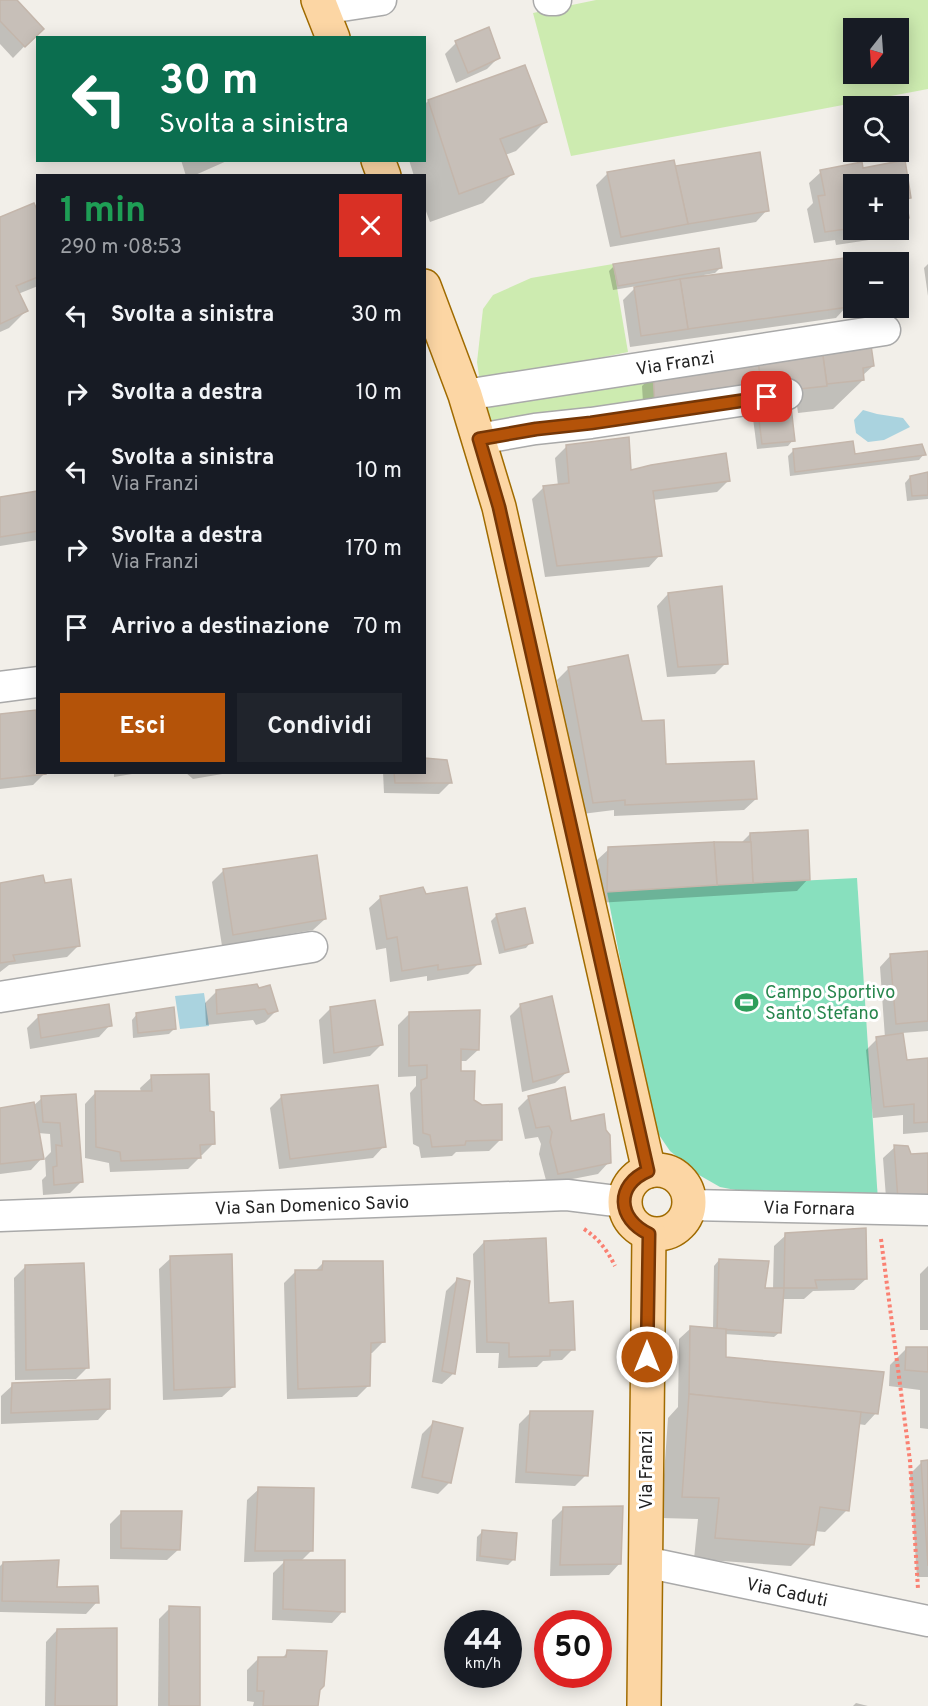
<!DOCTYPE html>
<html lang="it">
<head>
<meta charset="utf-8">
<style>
  :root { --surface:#171b24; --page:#20242c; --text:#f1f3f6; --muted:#9ea1a6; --accent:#b45309 }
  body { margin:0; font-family:Overpass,sans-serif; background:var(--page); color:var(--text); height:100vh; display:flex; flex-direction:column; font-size:22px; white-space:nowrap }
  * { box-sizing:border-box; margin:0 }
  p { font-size:20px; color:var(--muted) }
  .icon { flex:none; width:33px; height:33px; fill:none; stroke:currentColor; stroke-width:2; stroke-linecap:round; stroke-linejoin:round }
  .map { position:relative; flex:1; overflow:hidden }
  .sheet { position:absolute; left:36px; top:174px; width:390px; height:600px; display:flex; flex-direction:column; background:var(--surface); border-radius:0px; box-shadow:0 3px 15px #0003 }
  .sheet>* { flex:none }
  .banner { position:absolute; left:36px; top:36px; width:390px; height:126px; border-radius:0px; box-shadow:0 3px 15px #0003; background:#0b6e4f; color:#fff; overflow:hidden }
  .needle { width:39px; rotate:197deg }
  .controls { position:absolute; left:843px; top:18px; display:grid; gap:12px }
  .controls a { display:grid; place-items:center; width:66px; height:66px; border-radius:0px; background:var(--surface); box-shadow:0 3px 15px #0003; font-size:30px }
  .speed { position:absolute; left:444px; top:1610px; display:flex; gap:12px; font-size:30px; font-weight:700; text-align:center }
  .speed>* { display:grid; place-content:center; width:78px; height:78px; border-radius:50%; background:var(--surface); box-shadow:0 3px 15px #0003; line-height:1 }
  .speed small { font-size:15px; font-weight:400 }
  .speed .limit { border:9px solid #d22; background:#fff; color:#111 }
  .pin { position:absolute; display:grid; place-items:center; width:51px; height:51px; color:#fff; margin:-26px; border-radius:12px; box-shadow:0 3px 9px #0006 }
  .me { position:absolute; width:66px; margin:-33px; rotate:0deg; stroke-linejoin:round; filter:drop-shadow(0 0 4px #0008) }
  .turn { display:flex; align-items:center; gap:21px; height:126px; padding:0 24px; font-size:27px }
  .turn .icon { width:78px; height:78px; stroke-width:2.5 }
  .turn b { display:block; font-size:42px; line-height:51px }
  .round { display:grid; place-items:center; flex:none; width:63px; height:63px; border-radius:0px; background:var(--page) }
  .overview { display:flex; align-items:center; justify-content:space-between; height:102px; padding:0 24px }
  h1 { font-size:36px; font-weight:700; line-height:45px; color:#1e9e55 }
  .action { display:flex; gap:12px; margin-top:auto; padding:12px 24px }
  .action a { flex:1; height:69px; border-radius:0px; background:var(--accent); color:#fff; font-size:24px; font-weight:700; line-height:69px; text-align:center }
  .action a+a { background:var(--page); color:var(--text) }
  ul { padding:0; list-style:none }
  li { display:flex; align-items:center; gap:18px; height:78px; padding:0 24px }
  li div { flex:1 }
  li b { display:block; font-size:22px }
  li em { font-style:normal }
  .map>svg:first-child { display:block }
  .grass { fill:#cdebb0; fill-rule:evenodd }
  .pitch { fill:#88e0be }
  .water { fill:#aad3df }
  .shadow { fill:#0003 }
  .building { fill:#c7bfb8; stroke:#c4b6ab; stroke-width:1.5 }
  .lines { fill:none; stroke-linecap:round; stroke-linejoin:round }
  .minor-casing { stroke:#a9a9a9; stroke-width:33 }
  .major-casing { stroke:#a06b00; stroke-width:36 }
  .path { stroke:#fa8072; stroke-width:4; stroke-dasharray:3 3; stroke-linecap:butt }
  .minor { stroke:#fff; stroke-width:30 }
  .major { stroke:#fcd6a4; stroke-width:33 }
  .route-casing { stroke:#753606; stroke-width:15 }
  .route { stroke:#b45309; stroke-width:10 }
  .labels { text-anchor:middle; stroke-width:6; stroke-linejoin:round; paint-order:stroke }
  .street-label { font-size:18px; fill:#222; stroke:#fff }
  .leisure-label { font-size:18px; fill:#27864d; stroke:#fff; text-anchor:start }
</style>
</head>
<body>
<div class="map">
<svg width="928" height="1706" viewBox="0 0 928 1706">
  <rect width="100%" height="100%" fill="#f2efe9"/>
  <g class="grass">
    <path d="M596,0H928V89L571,156L533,13ZM854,28H898V74H854Z"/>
    <path d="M613,264L628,352L480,383L477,362L483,309L493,295L531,278Z"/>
    <path d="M653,373L655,407L487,433L477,403Z"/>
  </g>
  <path class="pitch" d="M857,878L878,1201L751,1193L720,1187L699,1175L670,1151L657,1132L650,1113L607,892L717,885Z"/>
  <g class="water">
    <path d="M863,410L877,414L903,418L910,427L884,440L868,442L856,433L854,420Z"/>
    <path d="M204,993L209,1026L180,1029L175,996Z"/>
  </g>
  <g class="shadow">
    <path d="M0,0H15L41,29L13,58L0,44Z"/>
    <path d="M456,43L498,58L487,69L456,83L445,54Z"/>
    <path d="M524,67L545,122L516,151L505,155L512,174L483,203L430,222L424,206V176H414L409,160H424V105L428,101Z"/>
    <path d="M181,160H229L193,176H186Z"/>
    <path d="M673,162L674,168L767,210L756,222L610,247L596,185L607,174Z"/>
    <path d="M904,162L910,197L905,202L907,218L898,227V184H854V230H895L875,233L869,240L836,245L835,240L814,243L807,209L813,203L809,183L821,172L861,170Z"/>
    <path d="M38,216V286L18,294L26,311L9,328L0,332V219Z"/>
    <path d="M928,264V296L924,268Z"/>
    <path d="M614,266L720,268L715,273L704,275V278L847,306L836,318L630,347L623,300L637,286L613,290L609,271Z"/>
    <path d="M869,346L873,366L862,376L863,380L833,409L798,413L796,399L789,400L793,440L788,446L757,449L752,411L644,418L642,386L654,374Z"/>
    <path d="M566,447L629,472L729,480L717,492L653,500L660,555L649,567L545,577L532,499L543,488L558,486L555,458Z"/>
    <path d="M793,451L854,456L924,454L919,460L790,476L788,456Z"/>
    <path d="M928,473V499L907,501L905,483L910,477Z"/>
    <path d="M38,492V540L0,546V499Z"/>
    <path d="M668,594L726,663L715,674L667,677L657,606Z"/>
    <path d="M568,669L641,722L664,765L756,799L744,810L614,816V810L582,814L557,680Z"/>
    <path d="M35,712L38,728V772L44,774L33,785L0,789V716Z"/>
    <path d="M114,772H144L114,777Z"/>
    <path d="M185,772H234L193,779Z"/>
    <path d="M383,772H424L450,783L439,794L384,793Z"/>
    <path d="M750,834L808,879L797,891L597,903V860L609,849L741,843Z"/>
    <path d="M224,870L325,919L313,930L222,946L212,882Z"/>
    <path d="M0,884L44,885L78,946L67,957L9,965L0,972Z"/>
    <path d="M381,897L479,963L468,974L427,981V976L390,982L386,948L376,950L369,908Z"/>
    <path d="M497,915L531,942L526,948L499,954L491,921Z"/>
    <path d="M928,952V1031L902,1033L906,1062L928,1060V1132L903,1134V1115L873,1118L866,1050L877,1039L885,1038L880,967L891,955Z"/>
    <path d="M217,991L277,1010L265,1022L256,1025L253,1020L206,1025L205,1003Z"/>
    <path d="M521,1005L567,1072L555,1083L522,1092L510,1016Z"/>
    <path d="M330,1009L381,1045L370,1056L323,1064L319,1020Z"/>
    <path d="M410,1013L478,1050L466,1061H459V1072L473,1101L501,1139L489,1151L456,1152L452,1156L421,1158L419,1147L413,1144L410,1093L416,1086V1076L398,1077V1025Z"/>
    <path d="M137,1014L174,1029L169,1034L133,1038L132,1020Z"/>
    <path d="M38,1017L110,1025L99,1037L30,1049L27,1028Z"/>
    <path d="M152,1077L209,1113L213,1144L202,1155H199V1158L188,1169L110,1172L109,1163L85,1158V1104L96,1092H141L140,1088Z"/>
    <path d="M75,1095L82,1181L70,1193L43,1195L42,1180L46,1176L45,1158L51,1152L50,1134L38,1133L42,1158L31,1170L0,1174V1110L33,1106L42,1098Z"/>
    <path d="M281,1097L384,1146L373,1158L279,1169L270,1108Z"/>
    <path d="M529,1097L570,1123L609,1162L598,1174L547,1184L539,1154L541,1144L538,1137L525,1139L518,1108Z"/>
    <path d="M895,1147L910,1156L928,1154L887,1211L883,1158Z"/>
    <path d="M786,1235L866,1279L854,1290L813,1291L804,1299H781L780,1332L774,1337L724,1334V1358L876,1413L865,1425L858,1424L847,1510L825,1532L815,1531L813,1544L791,1566L694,1559L698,1519L661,1518L668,1418L678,1407L679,1339L691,1328L713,1329L714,1266L719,1260L763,1289H773L774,1246Z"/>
    <path d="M484,1242L547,1305L573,1349L562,1360L543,1361L537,1367L498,1368L499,1353H476L473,1254Z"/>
    <path d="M171,1258L234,1386L222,1397L163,1400L159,1269Z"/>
    <path d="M323,1263L384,1341L372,1353H369V1385L357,1397L287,1399L284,1283L295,1272L315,1271Z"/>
    <path d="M928,1266V1330H920V1274Z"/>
    <path d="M25,1267L87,1368L76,1379L15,1380L14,1278Z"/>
    <path d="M457,1280L454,1373L442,1384L432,1382L446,1291Z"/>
    <path d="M907,1348L928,1349V1429L920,1428V1390L889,1386L890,1365Z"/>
    <path d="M13,1385L109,1408L98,1420L1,1424V1396Z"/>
    <path d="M531,1412L586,1475L575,1486L515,1483L519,1424Z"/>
    <path d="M434,1422L450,1482L438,1494L411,1488L422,1434Z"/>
    <path d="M922,1462H928V1577H917L910,1474Z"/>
    <path d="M259,1489L312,1550L300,1562L343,1611L332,1623L272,1620L273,1573L285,1561L244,1562L247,1500Z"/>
    <path d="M564,1508L620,1563L609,1575L550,1576L552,1520Z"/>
    <path d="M122,1512L179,1549L167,1560L110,1559V1524Z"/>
    <path d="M482,1532L513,1560L508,1565L476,1561L477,1537Z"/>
    <path d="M3,1563L56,1588L97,1602L86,1614L0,1612V1566Z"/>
    <path d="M170,1608L198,1706H158L159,1619Z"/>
    <path d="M57,1630L115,1706H45L46,1642Z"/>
    <path d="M288,1652L318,1690L317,1706H253L254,1702L247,1701V1670L258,1659H281Z"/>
    <path d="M856,1703L868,1706H853Z"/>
  </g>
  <g class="building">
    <path d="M0,0H17L44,29L25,47L0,21Z"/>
    <path d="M489,27L500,58L468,73L455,41Z"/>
    <path d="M525,65L547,122L500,139L514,174L459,194L428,100Z"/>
    <path d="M760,152L769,211L688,224L675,166Z"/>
    <path d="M674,160L688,224L621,237L607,172Z"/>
    <path d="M905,160L911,198L906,199L909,218L898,220V184H854V230H876L847,234L846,229L825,232L818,196L825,195L820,170L862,162L863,168Z"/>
    <path d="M34,203L38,212V277L16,286L28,311L0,324V217Z"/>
    <path d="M719,248L722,268L618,286L613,264Z"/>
    <path d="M844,258L849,307L688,329L680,279Z"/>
    <path d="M680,279L688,329L641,336L634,287Z"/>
    <path d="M871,345L874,366L863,368L864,380L827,384L822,349Z"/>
    <path d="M822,349L827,386L763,393L757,356Z"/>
    <path d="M757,356L763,393L655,407L653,373Z"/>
    <path d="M790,398L795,441L762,444L757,404Z"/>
    <path d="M629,437L631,470L651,465L726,453L730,481L653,491L662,556L557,566L543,486L569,483L566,445Z"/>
    <path d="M853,441L855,454L922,444L926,455L795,472L793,449Z"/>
    <path d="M928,472V495L912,496L910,476Z"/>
    <path d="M38,491V531L0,537V497Z"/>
    <path d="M722,586L728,664L678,667L668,593Z"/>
    <path d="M628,655L642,721L664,720L666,764L754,761L757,799L625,805V800L593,803L568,667Z"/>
    <path d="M36,710L38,772H46V774L0,779V714Z"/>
    <path d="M424,758L447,760L452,783H395L394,772H424Z"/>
    <path d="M808,830L810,880L753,883L750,833Z"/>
    <path d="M714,842H751L753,883L717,885Z"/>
    <path d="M714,842L717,885L607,892L608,847Z"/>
    <path d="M317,855L326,919L233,935L223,869Z"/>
    <path d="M43,875L45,883L71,879L80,946L13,955L15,961L0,963V883Z"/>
    <path d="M423,887L426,894L467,887L481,964L438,970V965L402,971L397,937L387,939L380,896Z"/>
    <path d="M525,908L533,943L505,950L496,914Z"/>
    <path d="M928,951V1021L896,1024L890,954Z"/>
    <path d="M257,984L259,988L270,985L278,1011L268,1014L265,1009L217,1014L216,990Z"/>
    <path d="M552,996L569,1072L533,1082L520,1004Z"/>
    <path d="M375,1000L383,1045L334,1053L330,1007Z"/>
    <path d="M109,1004L112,1026L41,1038L38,1015Z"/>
    <path d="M174,1007L176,1029L138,1033L136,1013Z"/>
    <path d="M480,1010L479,1050L461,1049V1071H475L474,1100L482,1105L502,1104V1140L466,1141L465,1145L432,1147L430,1135L423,1133L421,1080L427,1078V1065L409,1066V1012Z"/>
    <path d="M903,1033L907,1060L928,1058V1122L914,1123V1104L884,1107L876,1037Z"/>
    <path d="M209,1074L210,1111L214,1112L215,1144L200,1145L201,1158L121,1161L120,1152L96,1147L95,1091H152L151,1075Z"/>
    <path d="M378,1085L386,1147L290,1159L281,1095Z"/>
    <path d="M565,1087L571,1121L604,1114L606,1130L610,1135L611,1163L558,1174L550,1142L552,1132L549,1126L536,1128L528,1096Z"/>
    <path d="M76,1094L83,1182L54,1185L53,1167L57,1166L56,1145L62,1146L60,1123L43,1122L41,1096Z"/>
    <path d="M34,1102L44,1159L0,1164V1108Z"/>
    <path d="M894,1145L908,1146L911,1154L928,1153V1200H898Z"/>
    <path d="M866,1228L867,1279L815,1280L817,1288H784L785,1233Z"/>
    <path d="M546,1238L549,1303L573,1301L575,1350H550V1356L509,1357V1343L487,1342L484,1241Z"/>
    <path d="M232,1254L235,1387L174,1390L170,1256Z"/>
    <path d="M719,1259L769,1261L765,1288H784L781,1333L717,1329Z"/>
    <path d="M323,1261H383L385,1342L371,1343L370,1386L298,1389L295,1270H322Z"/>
    <path d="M84,1263L89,1368L26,1370L25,1265Z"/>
    <path d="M457,1278L470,1281L455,1374L442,1371Z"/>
    <path d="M690,1326L726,1329V1357L884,1372L878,1414L689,1394Z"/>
    <path d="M906,1347H928V1372L905,1370Z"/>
    <path d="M110,1379V1409L11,1413L12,1383Z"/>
    <path d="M689,1394L861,1412L849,1511L820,1507L814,1545L715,1538L719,1498L682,1497Z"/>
    <path d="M530,1411H593L588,1476L526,1472Z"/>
    <path d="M433,1421L463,1428L451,1483L422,1477Z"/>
    <path d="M928,1460V1566L921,1461Z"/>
    <path d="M258,1487L314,1488L313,1551H255Z"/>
    <path d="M623,1506L621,1564L560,1565L563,1507Z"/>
    <path d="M121,1511H182L180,1550L121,1548Z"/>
    <path d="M482,1530L517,1533L515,1560L480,1556Z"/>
    <path d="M59,1560L57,1587L98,1586L99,1603L2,1601L3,1562Z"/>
    <path d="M284,1560H345V1612L283,1609Z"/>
    <path d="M169,1606L200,1607V1706H169Z"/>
    <path d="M117,1628V1706H55L57,1629Z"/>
    <path d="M287,1650L327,1651L324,1686L320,1690L318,1706H263L264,1691H257L258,1657H286Z"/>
  </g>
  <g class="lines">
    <defs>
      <g id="minor">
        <path d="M549,0H556"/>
        <path d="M322,9L381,0"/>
        <path d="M465,395L885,330"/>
        <path d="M479,439L535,429L591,423L787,394"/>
        <path d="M0,687L38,682"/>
        <path d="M0,997L312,947"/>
        <path d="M689,1205L928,1210"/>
        <path d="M0,1216L567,1195L624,1202"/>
        <path d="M645,1562L928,1621"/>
      </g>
      <g id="major">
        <path d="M318,0L333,38"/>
        <path d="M378,160L384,176"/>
        <path d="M424,286L465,395L499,507L649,1171"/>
        <circle cx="657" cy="1202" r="32"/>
        <path d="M644,1706L649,1234"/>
      </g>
    </defs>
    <use href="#minor" class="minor-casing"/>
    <use href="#major" class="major-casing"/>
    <g class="path">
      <path d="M584,1229C599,1239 607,1250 615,1266"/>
      <path d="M881,1239L910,1461L918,1589"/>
    </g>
    <use href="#minor" class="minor"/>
    <use href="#major" class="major"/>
  </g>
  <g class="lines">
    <defs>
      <path id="route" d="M647,1357L649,1234C617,1219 615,1185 648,1171L499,507L479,439L536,429L591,423L767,397"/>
    </defs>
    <use href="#route" class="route-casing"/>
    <use href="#route" class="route"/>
  </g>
  <defs>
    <symbol id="stadium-bare" viewBox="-9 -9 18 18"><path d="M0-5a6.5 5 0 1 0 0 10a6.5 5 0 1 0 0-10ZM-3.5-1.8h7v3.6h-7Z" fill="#2e9e5b" stroke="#fff" stroke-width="2.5" paint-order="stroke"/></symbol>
  </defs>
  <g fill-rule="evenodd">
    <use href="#stadium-bare" x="730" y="986" width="33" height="33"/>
  </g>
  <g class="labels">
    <g class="street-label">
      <text transform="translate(675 363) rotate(-9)" y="6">Via Franzi</text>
      <text transform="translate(312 1205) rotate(-2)" y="6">Via San Domenico Savio</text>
      <text transform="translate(809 1208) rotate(1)" y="6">Via Fornara</text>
      <text transform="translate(646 1470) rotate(-90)" y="6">Via Franzi</text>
      <text transform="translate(787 1592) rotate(12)" y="6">Via Caduti</text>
    </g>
    <g class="leisure-label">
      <text x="765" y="998">Campo Sportivo<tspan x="765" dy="21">Santo Stefano</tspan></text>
    </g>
  </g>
</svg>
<div class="controls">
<a><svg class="needle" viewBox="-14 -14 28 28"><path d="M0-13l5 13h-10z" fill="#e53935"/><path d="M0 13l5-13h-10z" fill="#9ea1a6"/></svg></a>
<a><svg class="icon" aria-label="search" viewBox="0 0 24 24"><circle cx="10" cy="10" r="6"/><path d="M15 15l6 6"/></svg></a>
<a>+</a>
<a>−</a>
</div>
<div class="speed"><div>44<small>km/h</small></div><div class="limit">50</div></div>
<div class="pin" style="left:767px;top:397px;background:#d93025"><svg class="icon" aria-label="arrive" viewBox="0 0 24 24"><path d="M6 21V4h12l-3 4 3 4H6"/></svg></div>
<svg class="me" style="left:647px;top:1357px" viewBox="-20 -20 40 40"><circle r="17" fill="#b45309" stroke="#fff" stroke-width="3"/><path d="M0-11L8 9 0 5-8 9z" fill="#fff"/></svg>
<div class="banner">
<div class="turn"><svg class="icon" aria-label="left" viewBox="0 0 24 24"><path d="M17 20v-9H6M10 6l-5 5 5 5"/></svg><div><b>30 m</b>Svolta a sinistra</div></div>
</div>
<section class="sheet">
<div class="overview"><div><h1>1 min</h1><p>290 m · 08:53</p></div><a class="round" style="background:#d93025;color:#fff"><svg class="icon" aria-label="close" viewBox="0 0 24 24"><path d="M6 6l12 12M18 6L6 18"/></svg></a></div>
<ul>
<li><svg class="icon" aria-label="left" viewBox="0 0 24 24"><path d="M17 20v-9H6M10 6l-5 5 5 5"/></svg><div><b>Svolta a sinistra</b></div><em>30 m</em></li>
<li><svg class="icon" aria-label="right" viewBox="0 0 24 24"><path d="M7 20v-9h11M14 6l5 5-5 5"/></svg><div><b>Svolta a destra</b></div><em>10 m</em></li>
<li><svg class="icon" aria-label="left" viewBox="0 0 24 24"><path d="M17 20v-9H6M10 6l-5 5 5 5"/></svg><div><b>Svolta a sinistra</b><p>Via Franzi</p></div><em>10 m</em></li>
<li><svg class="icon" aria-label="right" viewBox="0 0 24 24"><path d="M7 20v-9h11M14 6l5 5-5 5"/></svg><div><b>Svolta a destra</b><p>Via Franzi</p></div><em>170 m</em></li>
<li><svg class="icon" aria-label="arrive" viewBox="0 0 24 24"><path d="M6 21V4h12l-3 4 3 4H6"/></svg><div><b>Arrivo a destinazione</b></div><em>70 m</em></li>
</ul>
<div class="action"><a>Esci</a><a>Condividi</a></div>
</section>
</div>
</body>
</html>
